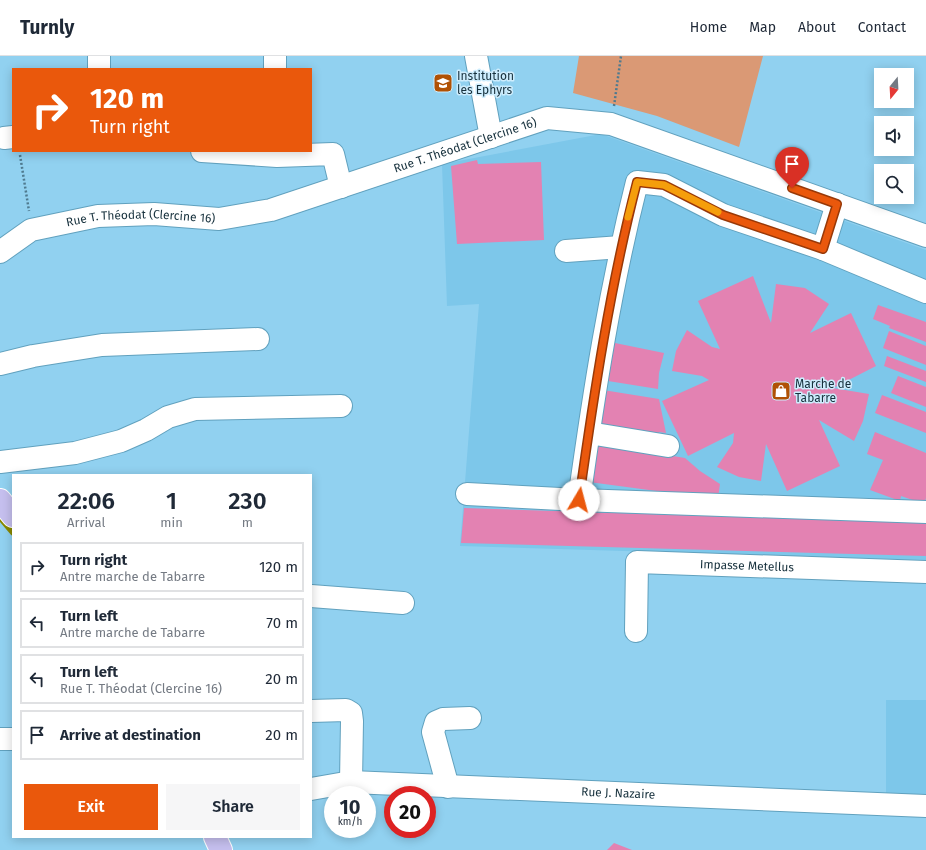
<!DOCTYPE html>
<html lang="en">
<head>
<meta charset="utf-8">
<style>
  :root { --surface:#fff; --page:#f6f6f7; --text:#1f2937; --muted:#747a83; --line:#e0e1e3; --accent:#ea580c }
  body { margin:0; font-family:"Fira Sans",sans-serif; background:var(--page); color:var(--text); height:100vh; display:flex; flex-direction:column; font-size:15px; white-space:nowrap }
  * { box-sizing:border-box; margin:0 }
  p { font-size:13px; color:var(--muted) }
  .icon { flex:none; width:22px; height:22px; fill:none; stroke:currentColor; stroke-width:2; stroke-linecap:round; stroke-linejoin:round }
  .map { position:relative; flex:1; overflow:hidden }
  .drawer { position:absolute; left:12px; top:418px; width:300px; height:364px; display:flex; flex-direction:column; background:var(--surface); border-radius:0px; box-shadow:0 2px 10px #0003 }
  .drawer>* { flex:none }
  .top-card { position:absolute; left:12px; top:12px; width:300px; height:84px; border-radius:0px; box-shadow:0 2px 10px #0003; background:#ea580c; color:#fff; overflow:hidden }
  .needle { width:26px; rotate:198deg }
  .controls { position:absolute; left:874px; top:12px; display:grid; gap:8px }
  .controls a { display:grid; place-items:center; width:40px; height:40px; border-radius:0px; background:var(--surface); box-shadow:0 2px 10px #0003; font-size:20px }
  .speed { position:absolute; left:324px; top:730px; display:flex; gap:8px; font-size:20px; font-weight:700; text-align:center }
  .speed>* { display:grid; place-content:center; width:52px; height:52px; border-radius:50%; background:var(--surface); box-shadow:0 2px 10px #0003; line-height:1 }
  .speed small { font-size:10px; font-weight:400 }
  .speed .limit { border:6px solid #d22; background:#fff; color:#111 }
  .pin { position:absolute; display:grid; place-items:center; width:34px; height:34px; color:#fff; margin:-41px -17px; border-radius:50% 50% 50% 0; rotate:-45deg; box-shadow:0 0 4px #0007 }
  .pin .icon { rotate:45deg }
  .me { position:absolute; width:44px; margin:-22px; rotate:8deg; stroke-linejoin:round; filter:drop-shadow(0 0 3px #0008) }
  .turn { display:flex; align-items:center; gap:14px; height:84px; padding:0 12px; font-size:18px }
  .turn .icon { width:52px; height:52px; stroke-width:2.5 }
  .turn b { display:block; font-size:28px; line-height:34px }
  .eta { display:flex; justify-content:space-evenly; align-items:center; height:68px; text-align:center }
  .eta b { font-size:24px; font-weight:600; line-height:28px }
  .primary-button { display:flex; gap:8px; margin-top:auto; padding:8px 12px }
  .primary-button a { flex:1; height:46px; border-radius:0px; background:var(--accent); color:#fff; font-size:16px; font-weight:600; line-height:46px; text-align:center }
  .primary-button a+a { background:var(--page); color:var(--text) }
  ul { padding:0; list-style:none }
  li { display:flex; align-items:center; gap:12px; height:50px; margin:0 8px 6px; padding:0 4px; border:2px solid var(--line); border-radius:0px }
  li div { flex:1 }
  li b { display:block; font-size:15px }
  li em { font-style:normal }
  header { display:flex; align-items:center; gap:24px; box-sizing:border-box; height:56px; padding:0 20px; background:var(--surface); border-bottom:1px solid var(--line) }
  header strong { font-size:19px }
  nav { display:flex; gap:22px; margin-inline-start:auto; font-size:14px }
  .map>svg:first-child { display:block }
  .built { fill:#7dc7ea }
  .green { fill:#da9975 }
  .lines { fill:none; stroke-linecap:round; stroke-linejoin:round }
  .stream { stroke:#880; stroke-width:5.5 }
  .building { fill:#e382b2 }
  .minor-casing { stroke:#61a1be; stroke-width:24 }
  .major-casing { stroke:#fff; stroke-width:24 }
  .path { stroke:#4f7a8f; stroke-width:2.5; stroke-dasharray:2 2; stroke-linecap:butt }
  .minor { stroke:#fff; stroke-width:22 }
  .major { stroke:#c5bfee; stroke-width:22 }
  .route-casing { stroke:#983908; stroke-width:10 }
  .route { stroke:#ea580c; stroke-width:7 }
  .slow { stroke:#f59e0b; stroke-width:7 }
  .labels { text-anchor:middle; stroke-width:3; stroke-linejoin:round; paint-order:stroke }
  .poi-label { font-size:12px; fill:#17313d; stroke:#ceedfd; text-anchor:start }
  .street-label { font-size:12px; fill:#17313d; stroke:#ceedfd }
</style>
</head>
<body>
<header>
<strong>Turnly</strong>
<nav><a>Home</a><a>Map</a><a>About</a><a>Contact</a></nav>
</header>
<div class="map">
<svg width="926" height="794" viewBox="0 0 926 794">
  <rect width="100%" height="100%" fill="#91d1f0"/>
  <g class="built">
    <path d="M601,78L926,194V504L460,490L479,248L447,250L442,108Z"/>
    <path d="M886,644H926V748L886,747Z"/>
  </g>
  <path class="green" d="M579,0H763L739,91L657,60L573,37Z"/>
  <g class="lines">
    <path class="stream" d="M1,463L13,477"/>
  </g>
  <g class="building">
    <path d="M477,104L478,108L541,106L544,184L457,188L451,110Z"/>
    <path d="M753,220L771,267L776,228L805,232L829,248L810,277L851,257L876,310L833,332L869,338L863,365L854,385L819,364L840,410L787,435L766,388L761,425L739,421L717,411L733,387L734,377L688,400L662,345L709,324L702,320L672,315L676,295L687,274L712,291L720,293L698,245Z"/>
    <path d="M878,249L926,266V286L889,272L890,270L873,263Z"/>
    <path d="M889,275L926,290V309L883,292Z"/>
    <path d="M615,287L664,297L659,317L658,333L608,325L610,291Z"/>
    <path d="M887,300L926,315V326L884,310Z"/>
    <path d="M898,320L926,331V351L891,337Z"/>
    <path d="M603,334L659,343L666,377L659,376L657,381L597,368Z"/>
    <path d="M882,339L926,356V377L875,357Z"/>
    <path d="M875,376L926,397V442L924,448L901,440L900,445L870,434L883,404L867,398Z"/>
    <path d="M596,387L685,402L700,415L720,428L718,442H709L589,426Z"/>
    <path d="M464,452L926,467V500L461,487Z"/>
    <path d="M614,787L632,794H607Z"/>
  </g>
  <g class="lines">
    <defs>
      <g id="minor">
        <path d="M99,0V13"/>
        <path d="M275,0V13"/>
        <path d="M476,0L491,81"/>
        <path d="M4,82L13,81"/>
        <path d="M202,95L277,100L333,98L341,131"/>
        <path d="M823,193L926,236"/>
        <path d="M566,195L621,191"/>
        <path id="s1" d="M0,196L31,174L98,160L154,158L219,163L271,154L547,62L611,68L926,180"/>
        <path d="M0,308L33,300L102,289L258,283"/>
        <path d="M589,377L668,390"/>
        <path d="M0,406L75,397L121,385L146,374L168,361L195,353L341,350"/>
        <path d="M467,438L579,444C594,336 610,233 637,126L664,129L723,159L823,193L837,148"/>
        <path d="M579,444L926,456"/>
        <path d="M311,540L403,547"/>
        <path id="s2" d="M636,575L637,506L926,516"/>
        <path d="M311,655L346,654L351,657L352,665L351,726"/>
        <path d="M0,683H13"/>
        <path d="M448,731L433,676L436,666L443,663L470,662"/>
        <path id="s3" d="M311,733L351,726L926,750"/>
      </g>
      <g id="major">
        <path d="M0,444L13,460"/>
        <path d="M215,781L221,794"/>
      </g>
    </defs>
    <use href="#minor" class="minor-casing"/>
    <use href="#major" class="major-casing"/>
    <g class="path">
      <path d="M614,50L621,0"/>
      <path d="M20,99L29,155"/>
    </g>
    <use href="#minor" class="minor"/>
    <use href="#major" class="major"/>
  </g>
  <g class="lines">
    <defs>
      <path id="route" d="M579,444C594,337 610,231 637,126L664,129L723,159L823,193L837,148L792,132"/>
    </defs>
    <use href="#route" class="route-casing"/>
    <use href="#route" class="route"/>
    <path class="slow" d="M628,161L637,126L664,129L718,156"/>
  </g>
  <defs>
    <symbol id="school-square" viewBox="-11 -11 22 22"><rect x="-9" y="-9" width="18" height="18" rx="4" fill="#b05104" stroke="#ceedfd"/><path d="M0-5L7-2L0 1L-7-2ZM-4 1L0 2.5L4 1V4Q0 6-4 4Z" fill="#fff"/></symbol>
    <symbol id="shop-square" viewBox="-11 -11 22 22"><rect x="-9" y="-9" width="18" height="18" rx="4" fill="#b05104" stroke="#ceedfd"/><path d="M-5-2.5h2.3a2.7 3.5 0 0 1 5.4 0H5L5.5 6h-11ZM-1.5-2.5h3a1.5 2.3 0 0 0-3 0Z" fill="#fff"/></symbol>
  </defs>
  <g fill-rule="evenodd">
    <use href="#school-square" x="432" y="16" width="22" height="22"/>
    <use href="#shop-square" x="770" y="324" width="22" height="22"/>
  </g>
  <g class="labels">
    <g class="poi-label">
      <text x="457" y="24">Institution<tspan x="457" dy="14">les Ephyrs</tspan></text>
      <text x="795" y="332">Marche de<tspan x="795" dy="14">Tabarre</tspan></text>
    </g>
    <g class="street-label">
      <text dy="4" stroke="none"><textPath href="#s1" startOffset="485">Rue T. Théodat (Clercine 16)</textPath></text>
      <text dy="4" stroke="none"><textPath href="#s1" startOffset="149">Rue T. Théodat (Clercine 16)</textPath></text>
      <text dy="4" stroke="none"><textPath href="#s2" startOffset="179">Impasse Metellus</textPath></text>
      <text dy="4" stroke="none"><textPath href="#s3" startOffset="308">Rue J. Nazaire</textPath></text>
    </g>
  </g>
</svg>
<div class="controls">
<a><svg class="needle" viewBox="-14 -14 28 28"><path d="M0-13l5 13h-10z" fill="#e53935"/><path d="M0 13l5-13h-10z" fill="#747a83"/></svg></a>
<a><svg class="icon" aria-label="sound" viewBox="0 0 24 24"><path d="M4 9h4l5-4v14l-5-4H4zM17 9q2 3 0 6"/></svg></a>
<a><svg class="icon" aria-label="search" viewBox="0 0 24 24"><circle cx="10" cy="10" r="6"/><path d="M15 15l6 6"/></svg></a>
</div>
<div class="speed"><div>10<small>km/h</small></div><div class="limit">20</div></div>
<div class="pin" style="left:792px;top:132px;background:#d93025"><svg class="icon" aria-label="arrive" viewBox="0 0 24 24"><path d="M6 21V4h12l-3 4 3 4H6"/></svg></div>
<svg class="me" style="left:579px;top:444px" viewBox="-20 -20 40 40"><circle r="19" fill="#fff"/><path d="M0-13L10 11 0 6-10 11z" fill="#ea580c"/></svg>
<div class="top-card">
<div class="turn"><svg class="icon" aria-label="right" viewBox="0 0 24 24"><path d="M7 20v-9h11M14 6l5 5-5 5"/></svg><div><b>120 m</b>Turn right</div></div>
</div>
<section class="drawer">
<div class="eta">
<div><b>22:06</b><p>Arrival</p></div>
<div><b>1</b><p>min</p></div>
<div><b>230</b><p>m</p></div>
</div>
<ul>
<li><svg class="icon" aria-label="right" viewBox="0 0 24 24"><path d="M7 20v-9h11M14 6l5 5-5 5"/></svg><div><b>Turn right</b><p>Antre marche de Tabarre</p></div><em>120 m</em></li>
<li><svg class="icon" aria-label="left" viewBox="0 0 24 24"><path d="M17 20v-9H6M10 6l-5 5 5 5"/></svg><div><b>Turn left</b><p>Antre marche de Tabarre</p></div><em>70 m</em></li>
<li><svg class="icon" aria-label="left" viewBox="0 0 24 24"><path d="M17 20v-9H6M10 6l-5 5 5 5"/></svg><div><b>Turn left</b><p>Rue T. Théodat (Clercine 16)</p></div><em>20 m</em></li>
<li><svg class="icon" aria-label="arrive" viewBox="0 0 24 24"><path d="M6 21V4h12l-3 4 3 4H6"/></svg><div><b>Arrive at destination</b></div><em>20 m</em></li>
</ul>
<div class="primary-button"><a>Exit</a><a>Share</a></div>
</section>
</div>
</body>
</html>
